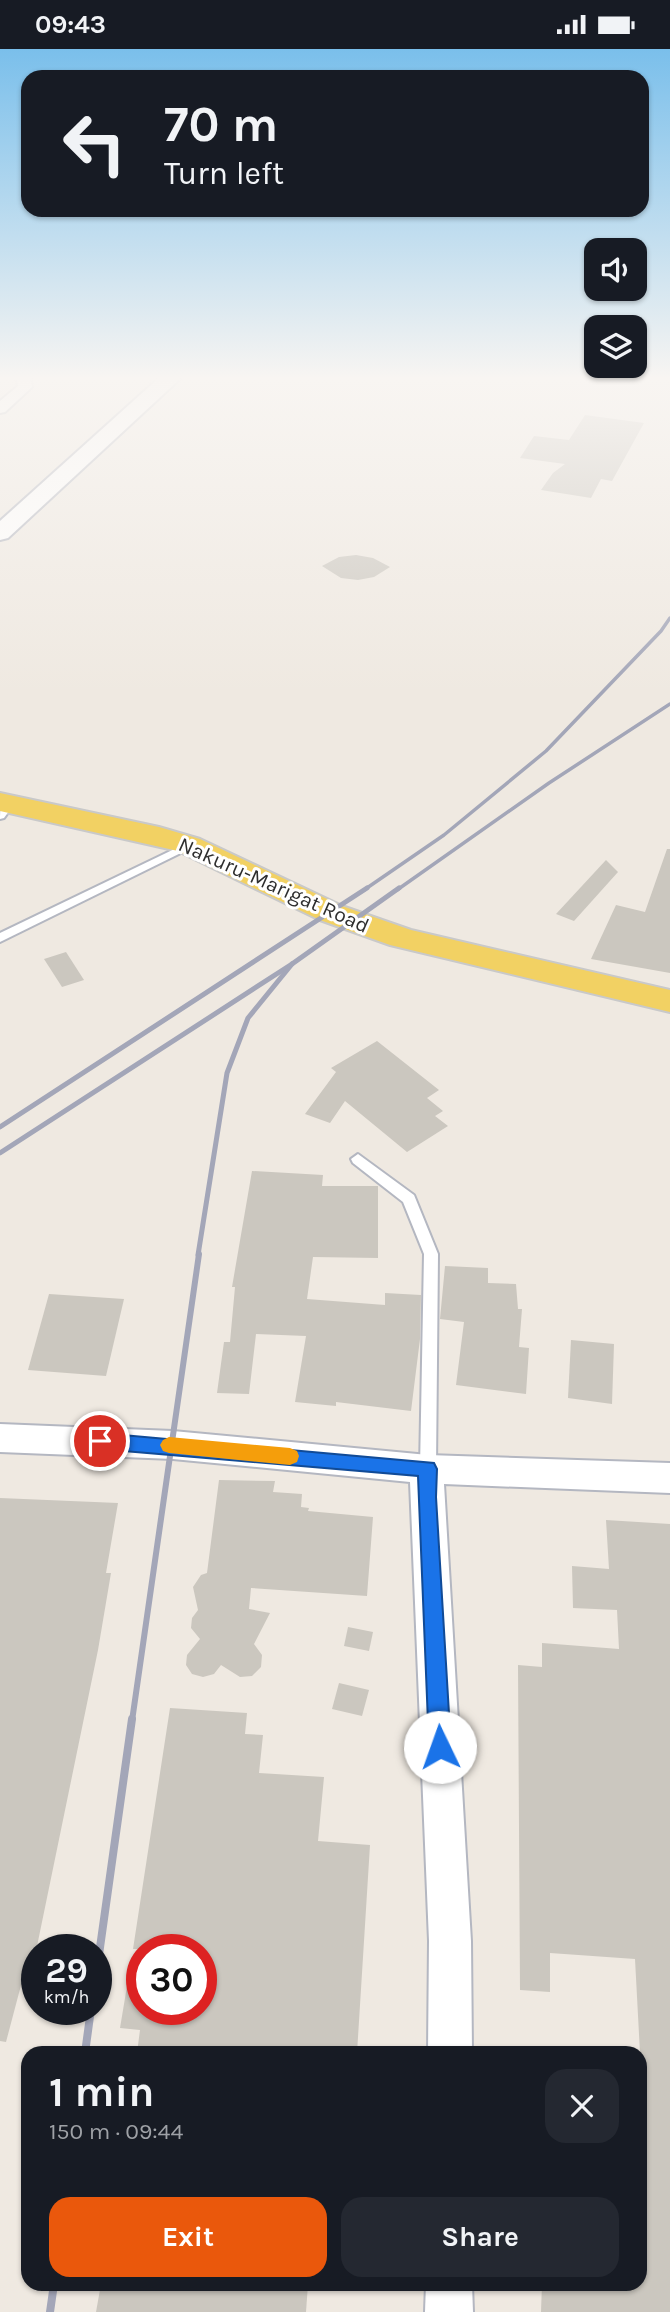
<!DOCTYPE html>
<html lang="en">
<head>
<meta charset="utf-8">
<style>
  :root { --surface:#171b24; --page:#242831; --text:#f1f3f6; --muted:#9ea1a6; --accent:#ea580c }
  body { margin:0; font-family:Karla,sans-serif; background:var(--page); color:var(--text); height:100vh; display:flex; flex-direction:column; font-size:26px; white-space:nowrap }
  * { box-sizing:border-box; margin:0 }
  p { font-size:23px; color:var(--muted) }
  .icon { flex:none; width:38px; height:38px; fill:none; stroke:currentColor; stroke-width:2; stroke-linecap:round; stroke-linejoin:round }
  .map { position:relative; flex:1; overflow:hidden }
  .drawer { position:absolute; left:21px; top:1997px; width:626px; height:245px; display:flex; flex-direction:column; background:var(--surface); border-radius:21px; box-shadow:0 2px 5px #0004 }
  .drawer>* { flex:none }
  .guide { position:absolute; left:21px; top:21px; width:628px; height:147px; border-radius:21px; box-shadow:0 2px 5px #0004; background:#171b24; color:var(--text); overflow:hidden }
  .controls { position:absolute; left:584px; top:189px; display:grid; gap:14px }
  .controls a { display:grid; place-items:center; width:63px; height:63px; border-radius:14px; background:var(--surface); box-shadow:0 2px 5px #0004; font-size:35px }
  .speed { position:absolute; left:21px; top:1885px; display:flex; gap:14px; font-size:35px; font-weight:700; text-align:center }
  .speed>* { display:grid; place-content:center; width:91px; height:91px; border-radius:50%; background:var(--surface); box-shadow:0 2px 5px #0004; line-height:1 }
  .speed small { font-size:18px; font-weight:400 }
  .speed .limit { border:10px solid #d22; background:#fff; color:#111 }
  .pin { position:absolute; display:grid; place-items:center; width:60px; height:60px; color:#fff; margin:-30px; border:4px solid #fff; border-radius:50%; box-shadow:0 2px 7px #0007 }
  .me { position:absolute; width:77px; margin:-38px; rotate:357deg; stroke-linejoin:round; filter:drop-shadow(0 0 5px #0008) }
  .turn { display:flex; align-items:center; gap:24px; height:147px; padding:0 28px; font-size:32px }
  .turn .icon { width:91px; height:91px; stroke-width:2.5 }
  .turn b { display:block; font-size:49px; line-height:60px }
  .round { display:grid; place-items:center; flex:none; width:74px; height:74px; border-radius:21px; background:var(--page) }
  .headline { display:flex; align-items:center; justify-content:space-between; height:119px; padding:0 28px }
  h1 { font-size:42px; font-weight:700; line-height:52px }
  .cta { display:flex; gap:14px; margin-top:auto; padding:14px 28px }
  .cta a { flex:1; height:80px; border-radius:21px; background:var(--accent); color:#fff; font-size:28px; font-weight:700; line-height:80px; text-align:center }
  .cta a+a { background:var(--page); color:var(--text) }
  .status { display:flex; justify-content:space-between; align-items:center; height:49px; padding:0 35px; background:var(--surface); direction:ltr }
  .status svg { height:19px; fill:currentColor }
  .map>svg:first-child { display:block }
  .building { fill:#cbc7bf }
  .lines { fill:none; stroke-linecap:round; stroke-linejoin:round }
  .lane-casing { stroke:#b4b7c1; stroke-width:4 }
  .street-casing { stroke:#b4b7c1; stroke-width:4 }
  .secondary-casing { stroke:#b4b7c1; stroke-width:4 }
  .primary-casing { stroke:#c9c9c9; stroke-width:4 }
  .lane { fill:#fff; fill-rule:evenodd }
  .street { fill:#fff; fill-rule:evenodd }
  .secondary { fill:#fff; fill-rule:evenodd }
  .primary { fill:#f2d163; fill-rule:evenodd }
  .rail-far3 { stroke:#a3a6b8; stroke-width:3.5 }
  .rail-far2 { stroke:#a3a6b8; stroke-width:5 }
  .rail-far1 { stroke:#a3a6b8; stroke-width:6 }
  .rail { stroke:#a3a6b8; stroke-width:8 }
  .route { fill:#1a73e8; stroke:#114b97; stroke-width:2 }
  .slow { fill:#f59e0b }
  .labels { text-anchor:middle; stroke-width:6; stroke-linejoin:round; paint-order:stroke }
  .street-label { font-size:21px; fill:#2e2e2e; stroke:#fff }
</style>
</head>
<body>
<div class="status"><b>09:43</b><svg viewBox="0 0 49 12"><path d="M0 12V9h3v3zM5 12V6h3v6zM10 12V3h3v9zM15 12V0h3v12zM26 1h20v11H26zM47 4h2v5h-2z"/></svg></div>
<div class="map">
<svg width="670" height="2263" viewBox="0 0 670 2263">
  <rect width="100%" height="100%" fill="#efe9e1"/>
  <g class="building">
    <path d="M585,366L644,374L612,432L601,430L591,449L541,441L553,424L565,415L520,409L534,387L569,391Z"/>
    <path d="M356,506L373,509L390,518L374,528L358,531L341,529L322,517L339,508Z"/>
    <path d="M667,800H670V924L591,910L616,856L645,863Z"/>
    <path d="M606,811L618,823L574,872L556,865Z"/>
    <path d="M66,903L84,931L62,938L44,910Z"/>
    <path d="M377,992L439,1041L427,1049L443,1062L435,1067L448,1077L407,1103L345,1052L330,1074L305,1065L336,1023L331,1019Z"/>
    <path d="M252,1122L323,1126L322,1137H378V1209L313,1208L307,1250L385,1256V1244L421,1246L420,1290L411,1362L336,1353V1357L295,1353L306,1287L256,1285L249,1345L217,1344L224,1293H230L235,1238H232Z"/>
    <path d="M445,1217L488,1219V1234L516,1235L518,1260H522L519,1298L529,1299L526,1345L456,1336L464,1273L440,1270Z"/>
    <path d="M49,1245L124,1250L106,1327L28,1321Z"/>
    <path d="M571,1291L614,1295L612,1355L568,1349Z"/>
    <path d="M219,1431L275,1432L273,1443L302,1445L301,1458L309,1459L308,1462L373,1468L367,1547L251,1539L249,1560L270,1564L254,1595L262,1606L261,1618L252,1627L240,1628L221,1616L214,1625L203,1628L192,1625L186,1616L187,1606L200,1590L191,1579L192,1569L198,1561L193,1538L201,1526L207,1524Z"/>
    <path d="M0,1449L118,1454L106,1524H111L98,1601L35,1907L29,1906L6,1993L0,1992Z"/>
    <path d="M606,1471L670,1475V2263H541L542,2235H640V2004L635,1910L550,1904V1943L520,1941L518,1616L542,1618V1594L619,1600L617,1561L573,1559L572,1517L609,1520Z"/>
    <path d="M348,1578L373,1583L369,1602L344,1597Z"/>
    <path d="M339,1634L369,1641L362,1667L332,1660Z"/>
    <path d="M170,1659L247,1664L245,1685L263,1686L259,1724L324,1728L318,1792L370,1796L357,2004H137L140,1981L120,1979L131,1913H142V1960H201V1900H133Z"/>
    <path d="M101,2235H308L306,2263H96Z"/>
  </g>
  <g class="lines">
    <defs>
      <g id="lane">
        <path d="M9,752L14,755L4,769L0,770C0,762 0,754 9,752Z"/>
        <path d="M189,793L195,796L193,798L0,893V884Z"/>
        <path d="M358,1105L414,1146L438,1205L436,1420L434,1425L428,1427L422,1425L420,1420L424,1205L403,1153L353,1114L351,1110Z"/>
      </g>
      <g id="street">
        <path d="M16,328H30L32,338L5,363L0,364V352L18,337Z"/>
        <path d="M0,1375L173,1382L428,1406L670,1414V1444L444,1435L471,1892L472,2004H428L429,1892L410,1433L173,1410L0,1403Z"/>
        <path d="M426,2235H472L473,2263H425Z"/>
      </g>
      <path id="secondary" d="M160,328H182L8,489L0,491V472Z"/>
      <path id="primary" d="M0,744L159,778L200,790L342,857L411,881L670,941V963L390,896L320,871L178,802L0,762Z"/>
    </defs>
    <use href="#lane" class="lane-casing"/>
    <use href="#street" class="street-casing"/>
    <use href="#secondary" class="secondary-casing"/>
    <use href="#primary" class="primary-casing"/>
    <use href="#lane" class="lane"/>
    <use href="#street" class="street"/>
    <use href="#secondary" class="secondary"/>
    <use href="#primary" class="primary"/>
    <g class="rail-far3">
      <path d="M364,841L444,786L546,702L661,582L670,569"/>
      <path d="M397,841L549,734L670,655"/>
    </g>
    <g class="rail-far2">
      <path d="M0,1078L367,839"/>
      <path d="M0,1104L292,915L399,839"/>
      <path d="M198,1206L227,1024L248,969L292,915"/>
    </g>
    <path class="rail-far1" d="M132,1672L199,1205"/>
    <g class="rail">
      <path d="M96,1927L132,1670"/>
      <path d="M85,2004L91,1960"/>
      <path d="M50,2263L54,2235"/>
    </g>
  </g>
  <linearGradient id="sky" x2="0" y2="1"><stop stop-color="#7abfeb"/><stop offset="0.51" stop-color="#f8f5f2"/><stop offset="1" stop-color="#f8f5f2" stop-opacity="0"/></linearGradient>
  <rect width="670" height="645" fill="url(#sky)"/>
  <path class="route" d="M100,1384L434,1414L437,1420L436,1448L451,1698L447,1706L440,1709L432,1706L429,1698L418,1427L100,1400L94,1398L91,1392L94,1387Z"/>
  <path class="slow" d="M169,1388L290,1399L297,1402L299,1407L297,1413L290,1416L169,1404L163,1402L160,1396L163,1391Z"/>
  <g class="labels">
    <g class="street-label">
      <text transform="translate(274 836) rotate(24)" y="7">Nakuru-Marigat Road</text>
    </g>
  </g>
</svg>
<div class="controls">
<a><svg class="icon" aria-label="sound" viewBox="0 0 24 24"><path d="M4 9h4l5-4v14l-5-4H4zM17 9q2 3 0 6"/></svg></a>
<a><svg class="icon" aria-label="layers" viewBox="0 0 24 24"><path d="M12 4l9 5-9 5-9-5zM3 14l9 5 9-5"/></svg></a>
</div>
<div class="speed"><div>29<small>km/h</small></div><div class="limit">30</div></div>
<div class="pin" style="left:100px;top:1392px;background:#d93025"><svg class="icon" aria-label="arrive" viewBox="0 0 24 24"><path d="M6 21V4h12l-3 4 3 4H6"/></svg></div>
<svg class="me" style="left:440px;top:1698px" viewBox="-20 -20 40 40"><circle r="19" fill="#fff"/><path d="M0-13L10 11 0 6-10 11z" fill="#1a73e8"/></svg>
<div class="guide">
<div class="turn"><svg class="icon" aria-label="left" viewBox="0 0 24 24"><path d="M17 20v-9H6M10 6l-5 5 5 5"/></svg><div><b>70 m</b>Turn left</div></div>
</div>
<section class="drawer">
<div class="headline"><div><h1>1 min</h1><p>150 m · 09:44</p></div><a class="round"><svg class="icon" aria-label="close" viewBox="0 0 24 24"><path d="M6 6l12 12M18 6L6 18"/></svg></a></div>
<div class="cta"><a>Exit</a><a>Share</a></div>
</section>
</div>
</body>
</html>
